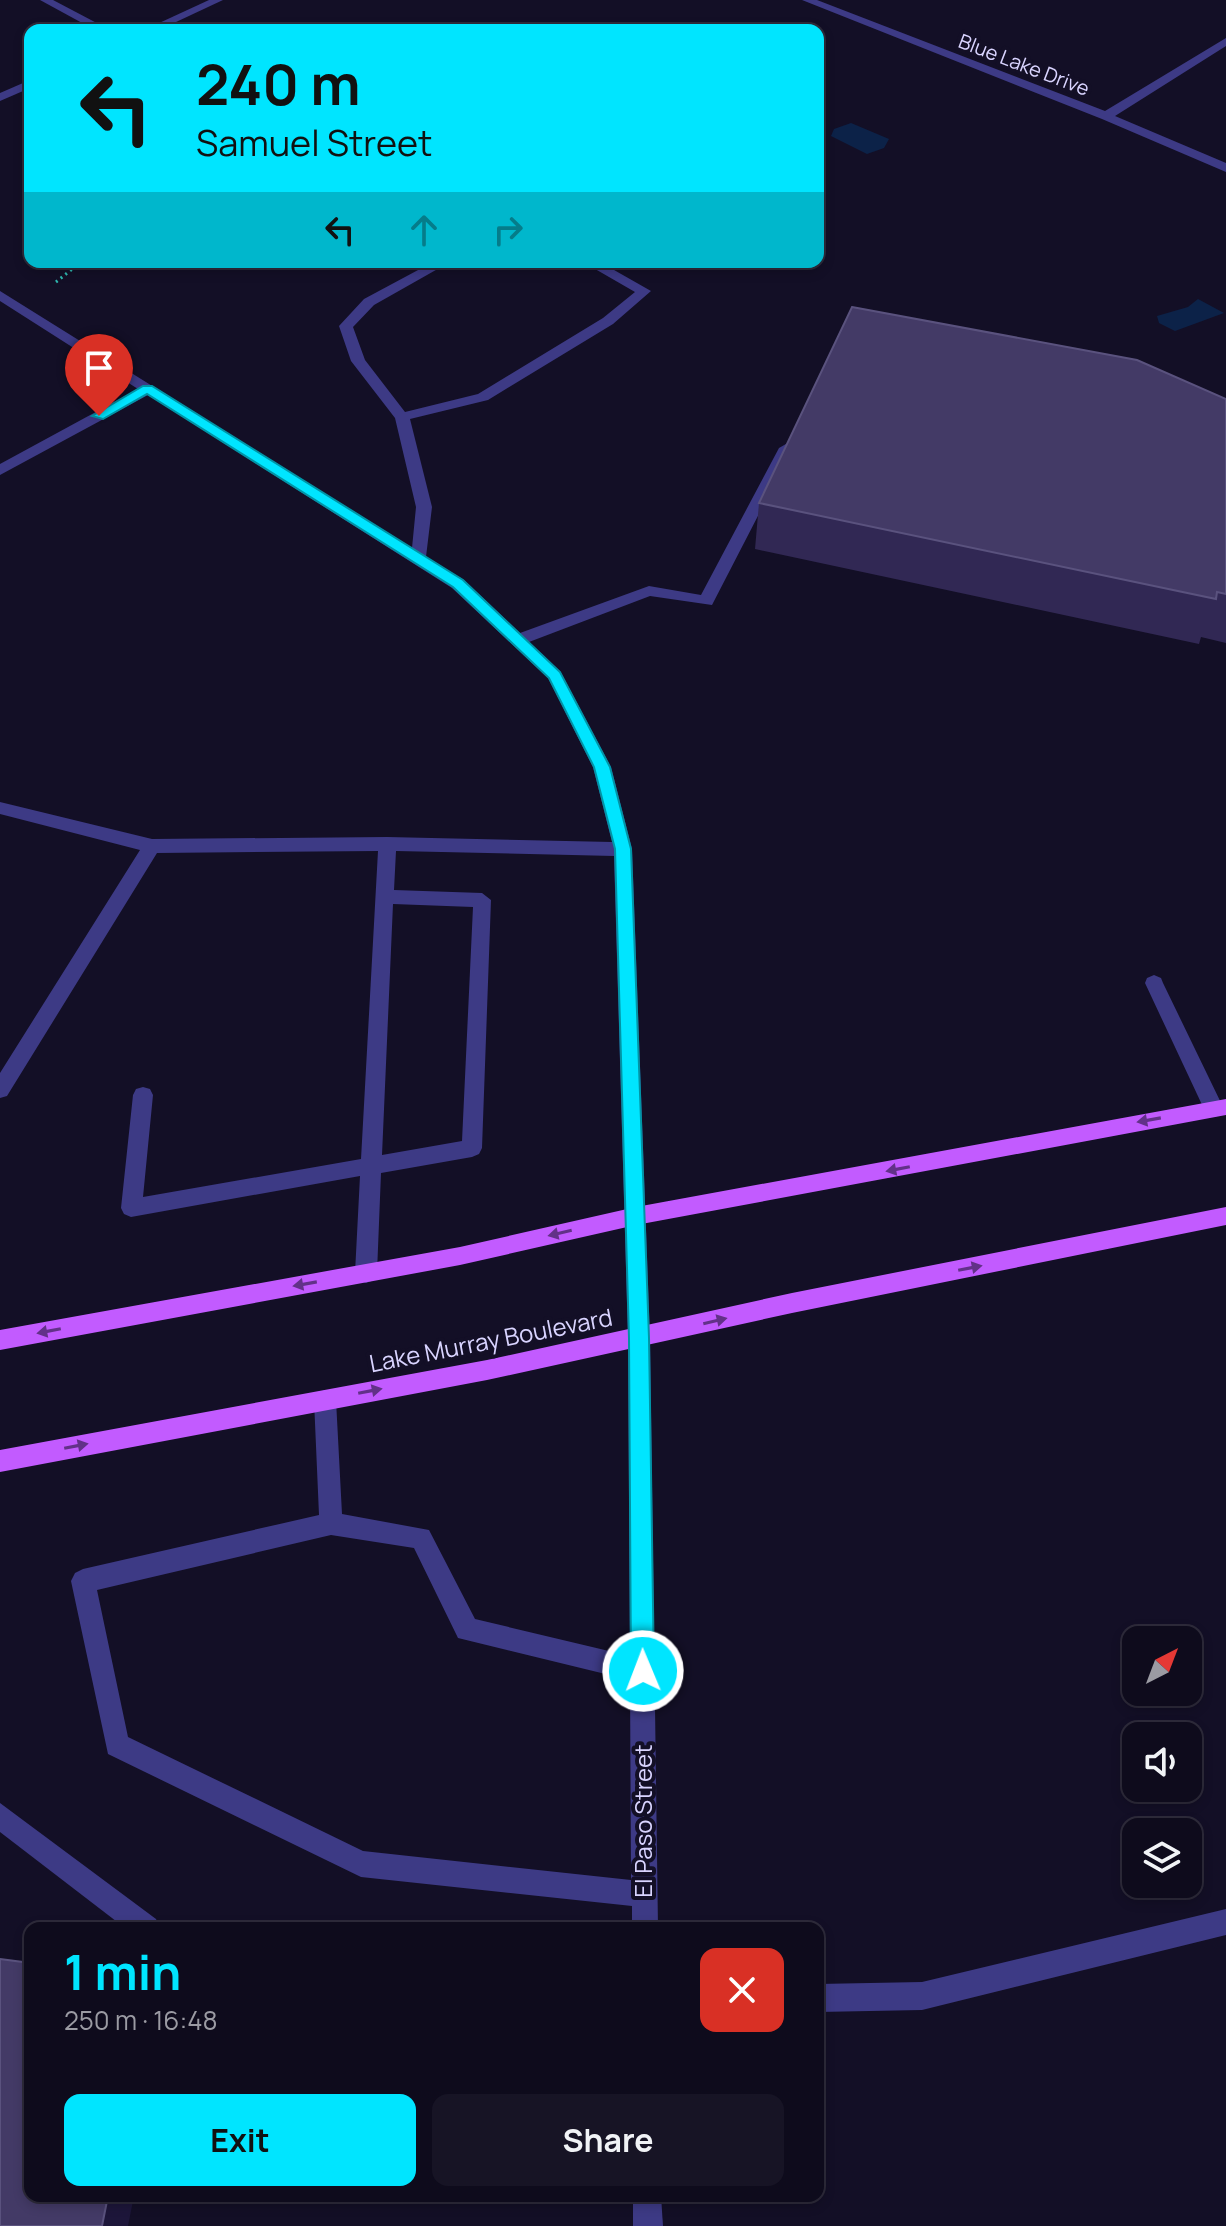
<!DOCTYPE html>
<html lang="en">
<head>
<meta charset="utf-8">
<style>
  :root { --surface:#0e0b1c; --page:#171425; --text:#f1f3f6; --muted:#9b9ba3; --line:#2e2b3b; --accent:#00e5ff }
  body { margin:0; font-family:Manrope,sans-serif; background:var(--page); color:var(--text); height:100vh; display:flex; flex-direction:column; font-size:30px; white-space:nowrap }
  * { box-sizing:border-box; margin:0 }
  p { font-size:26px; color:var(--muted) }
  .icon { flex:none; width:44px; height:44px; fill:none; stroke:currentColor; stroke-width:2; stroke-linecap:round; stroke-linejoin:round }
  .map { position:relative; flex:1; overflow:hidden }
  .drawer { position:absolute; left:24px; top:1922px; width:800px; height:280px; display:flex; flex-direction:column; background:var(--surface); border-radius:16px; box-shadow:0 4px 12px #0003,0 0 0 2px var(--line) }
  .drawer>* { flex:none }
  .hud { position:absolute; left:24px; top:24px; width:800px; height:244px; border-radius:16px; box-shadow:0 4px 12px #0003,0 0 0 2px var(--line); background:#00e5ff; color:#111; overflow:hidden }
  .needle { width:52px; rotate:42deg }
  .buttons { position:absolute; left:1122px; top:1626px; display:grid; gap:16px }
  .buttons a { display:grid; place-items:center; width:80px; height:80px; border-radius:16px; background:var(--surface); box-shadow:0 4px 12px #0003,0 0 0 2px var(--line); font-size:40px }
  .pin { position:absolute; display:grid; place-items:center; width:68px; height:68px; color:#fff; margin:-82px -34px; border-radius:50% 50% 50% 0; rotate:-45deg; box-shadow:0 0 8px #0007 }
  .pin .icon { rotate:45deg }
  .me { position:absolute; width:88px; margin:-44px; rotate:359deg; stroke-linejoin:round; filter:drop-shadow(0 0 6px #0008) }
  .turn { display:flex; align-items:center; gap:28px; height:168px; padding:0 40px; font-size:36px }
  .turn .icon { width:104px; height:104px; stroke-width:2.5 }
  .turn b { display:block; font-size:56px; line-height:68px }
  .lanes { display:flex; align-items:center; height:76px; padding:0 40px; background:#0003; justify-content:center; gap:40px; direction:ltr }
  .lanes .off { opacity:.35 }
  .round { display:grid; place-items:center; flex:none; width:84px; height:84px; border-radius:16px; background:var(--page) }
  .overview { display:flex; align-items:center; justify-content:space-between; height:136px; padding:0 40px }
  h1 { font-size:48px; font-weight:700; line-height:60px; color:var(--accent) }
  .action { display:flex; gap:16px; margin-top:auto; padding:16px 40px }
  .action a { flex:1; height:92px; border-radius:16px; background:var(--accent); color:#111; font-size:32px; font-weight:700; line-height:92px; text-align:center }
  .action a+a { background:var(--page); color:var(--text) }
  .map>svg:first-child { display:block }
  .water { fill:#0c2248 }
  .lines { fill:none; stroke-linecap:round; stroke-linejoin:round }
  .path { stroke:#2fb8b0; stroke-width:3; stroke-dasharray:2 4; stroke-linecap:butt }
  .minor { fill:#3d3a85; fill-rule:evenodd }
  .major { fill:#c25bff; fill-rule:evenodd }
  .wall { fill:#312854 }
  .shaded-wall { fill:#1d163a }
  .building { fill:#433a66; stroke:#5a527e; stroke-width:2 }
  .oneway { fill:#623188 }
  .route { fill:#00e5ff; stroke:#0095a6; stroke-width:2 }
  .labels { text-anchor:middle; stroke-width:8; stroke-linejoin:round; paint-order:stroke }
  .far-street-label { font-size:20px; fill:#d9d4ff; stroke:#130f26 }
  .street-label { font-size:24px; fill:#d9d4ff; stroke:#130f26 }
</style>
</head>
<body>
<div class="map">
<svg width="1226" height="2226" viewBox="0 0 1226 2226">
  <rect width="100%" height="100%" fill="#130f26"/>
  <g class="water">
    <path d="M851,123L889,139L884,148L867,154L831,136L834,129Z"/>
    <path d="M1198,299L1224,313L1175,331L1159,323L1157,316L1188,307Z"/>
  </g>
  <g class="lines">
    <path class="path" d="M56,282L81,262"/>
    <g class="minor">
      <path d="M40,0H53L110,30H95Z"/>
      <path d="M209,0H223L159,30H144Z"/>
      <path d="M802,0H817L1105,111L1226,38V46L1115,116L1226,163V172L1102,119Z"/>
      <path d="M30,80V88L0,101V93Z"/>
      <path d="M433,262H450L374,305L353,327L365,360L405,412L478,394L603,318L635,292L583,262H600L651,291L613,324L488,400L410,419L432,507L426,557L464,580L520,633L649,586L701,595L779,448L786,444L793,448L712,605L650,596L529,642L560,671L611,767L632,849L650,1338L658,1928H632V1906L361,1877L108,1754L71,1581L75,1573L83,1569L319,1515L314,1400L317,1393L325,1390L333,1393L336,1400L342,1514L429,1530L475,1619L630,1656L628,1338L614,856L396,851L394,890L482,893L491,900L482,1148L479,1154L472,1157L381,1173L377,1273L374,1280L366,1283L358,1280L355,1273L360,1176L131,1217L124,1214L121,1208L133,1095L136,1089L143,1087L150,1089L153,1095L143,1197L361,1159L378,851L157,853L7,1096L0,1098V1073L140,850L0,814V802L152,839L387,837L612,842L593,767L548,678L452,588L148,395L0,475V464L138,389L0,301V291L412,548L416,507L395,418L351,361L339,326L364,299ZM393,904L473,907L462,1141L382,1155ZM331,1535L414,1548L458,1638L630,1680L631,1880L363,1851L128,1737L97,1590Z"/>
      <path d="M1154,975L1161,978L1163,983L1224,1109L1221,1115L1214,1117L1207,1115L1204,1109L1145,983L1147,978Z"/>
      <path d="M0,1803L156,1919L160,1928H125L0,1832Z"/>
      <path d="M1226,1909V1935L922,2010L818,2012V1984L922,1982Z"/>
      <path d="M633,2196H661L663,2226H633Z"/>
    </g>
    <g class="major">
      <path d="M1226,1099V1115L636,1225L460,1265L0,1350V1330L460,1247L636,1207Z"/>
      <path d="M1226,1207V1225L792,1313L487,1380L0,1472V1450L487,1360L792,1293Z"/>
    </g>
  </g>
  <path class="wall" d="M1226,399V643L1201,637L1199,644L755,549L759,503Z"/>
  <path class="shaded-wall" d="M108,2196H134L128,2226H102Z"/>
  <g class="building">
    <path d="M852,307L1137,360L1226,399V594L1217,592L1216,599L759,503Z"/>
    <path d="M0,1959L30,1963V2196H108L102,2226H0Z"/>
  </g>
  <defs><path id="oneway-solid" d="M-6-.8H1V-3.2L6.5 0L1 3.2V.8H-6Z" transform="scale(2)"/></defs>
  <g class="oneway">
    <use href="#oneway-solid" transform="translate(1149 1120) rotate(170)"/>
    <use href="#oneway-solid" transform="translate(898 1169) rotate(169)"/>
    <use href="#oneway-solid" transform="translate(560 1233) rotate(167)"/>
    <use href="#oneway-solid" transform="translate(970 1268) rotate(-11)"/>
    <use href="#oneway-solid" transform="translate(305 1284) rotate(170)"/>
    <use href="#oneway-solid" transform="translate(715 1321) rotate(-13)"/>
    <use href="#oneway-solid" transform="translate(49 1331) rotate(169)"/>
    <use href="#oneway-solid" transform="translate(370 1391) rotate(-11)"/>
    <use href="#oneway-solid" transform="translate(76 1446) rotate(-11)"/>
  </g>
  <path class="route" d="M143,386H152L463,580L560,672L610,767L631,849L649,1338L654,1671L650,1678L643,1682L635,1678L631,1671L629,1338L615,849L594,767L549,678L453,587L147,394L103,419L92,416Z"/>
  <g class="labels">
    <g class="far-street-label">
      <text transform="translate(1024 65) rotate(21)" y="7">Blue Lake Drive</text>
    </g>
    <g class="street-label">
      <text transform="translate(491 1341) rotate(-11)" y="8">Lake Murray Boulevard</text>
      <text transform="translate(644 1821) rotate(-90)" y="8">El Paso Street</text>
    </g>
  </g>
</svg>
<div class="buttons">
<a><svg class="needle" viewBox="-14 -14 28 28"><path d="M0-13l5 13h-10z" fill="#e53935"/><path d="M0 13l5-13h-10z" fill="#9b9ba3"/></svg></a>
<a><svg class="icon" aria-label="sound" viewBox="0 0 24 24"><path d="M4 9h4l5-4v14l-5-4H4zM17 9q2 3 0 6"/></svg></a>
<a><svg class="icon" aria-label="layers" viewBox="0 0 24 24"><path d="M12 4l9 5-9 5-9-5zM3 14l9 5 9-5"/></svg></a>
</div>
<div class="pin" style="left:99px;top:416px;background:#d93025"><svg class="icon" aria-label="arrive" viewBox="0 0 24 24"><path d="M6 21V4h12l-3 4 3 4H6"/></svg></div>
<svg class="me" style="left:643px;top:1671px" viewBox="-20 -20 40 40"><circle r="17" fill="#00e5ff" stroke="#fff" stroke-width="3"/><path d="M0-11L8 9 0 5-8 9z" fill="#fff"/></svg>
<div class="hud">
<div class="turn"><svg class="icon" aria-label="left" viewBox="0 0 24 24"><path d="M17 20v-9H6M10 6l-5 5 5 5"/></svg><div><b>240 m</b>Samuel Street</div></div>
<div class="lanes"><svg class="icon" aria-label="left" viewBox="0 0 24 24"><path d="M17 20v-9H6M10 6l-5 5 5 5"/></svg><svg class="icon off" aria-label="ahead" viewBox="0 0 24 24"><path d="M12 20V5M6 11l6-6 6 6"/></svg><svg class="icon off" aria-label="right" viewBox="0 0 24 24"><path d="M7 20v-9h11M14 6l5 5-5 5"/></svg></div>
</div>
<section class="drawer">
<div class="overview"><div><h1>1 min</h1><p>250 m · 16:48</p></div><a class="round" style="background:#d93025;color:#fff"><svg class="icon" aria-label="close" viewBox="0 0 24 24"><path d="M6 6l12 12M18 6L6 18"/></svg></a></div>
<div class="action"><a>Exit</a><a>Share</a></div>
</section>
</div>
</body>
</html>
